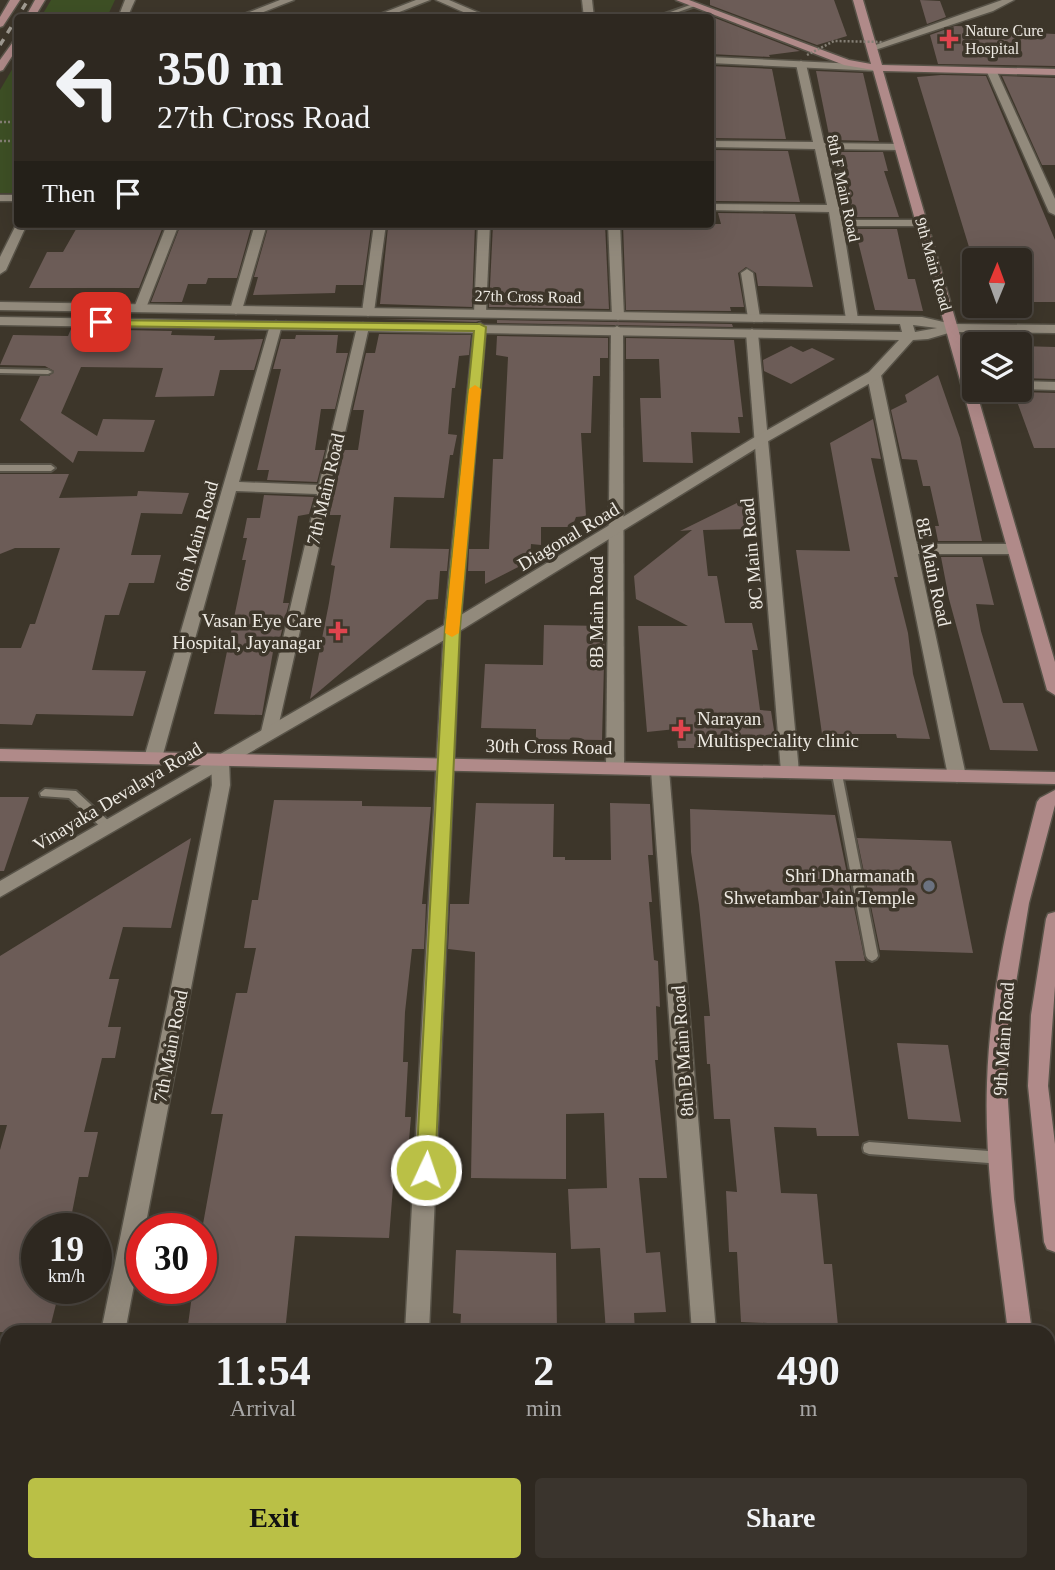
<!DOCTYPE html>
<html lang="en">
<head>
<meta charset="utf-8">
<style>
  :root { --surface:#2e2820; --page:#3a342d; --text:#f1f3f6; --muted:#a7a6a5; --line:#49443e; --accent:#bac046 }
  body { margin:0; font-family:"Times New Roman",serif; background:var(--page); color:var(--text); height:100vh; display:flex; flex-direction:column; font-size:26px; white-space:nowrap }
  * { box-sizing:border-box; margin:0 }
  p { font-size:23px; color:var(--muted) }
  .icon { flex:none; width:38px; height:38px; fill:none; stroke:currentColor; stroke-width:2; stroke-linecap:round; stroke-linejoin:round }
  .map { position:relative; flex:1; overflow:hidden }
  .panel { position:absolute; left:0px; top:1325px; width:1055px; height:247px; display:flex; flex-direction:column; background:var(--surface); border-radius:21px 21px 0 0; box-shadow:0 7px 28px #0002,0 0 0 2px var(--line) }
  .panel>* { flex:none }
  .guide { position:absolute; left:14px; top:14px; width:700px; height:214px; border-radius:7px; box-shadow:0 7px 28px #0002,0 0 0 2px var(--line); background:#2e2820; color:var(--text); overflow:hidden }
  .needle { width:46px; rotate:1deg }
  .tools { position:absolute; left:962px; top:248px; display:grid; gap:14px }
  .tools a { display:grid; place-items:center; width:70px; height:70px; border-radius:7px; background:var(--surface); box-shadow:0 7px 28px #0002,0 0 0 2px var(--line); font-size:35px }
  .speed { position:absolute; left:21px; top:1213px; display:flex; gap:14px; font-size:35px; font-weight:700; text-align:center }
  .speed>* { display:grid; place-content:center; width:91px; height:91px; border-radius:50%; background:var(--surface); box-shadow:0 7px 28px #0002,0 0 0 2px var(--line); line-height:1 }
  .speed small { font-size:18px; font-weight:400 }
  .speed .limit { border:10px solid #d22; background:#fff; color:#111 }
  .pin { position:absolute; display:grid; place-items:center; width:60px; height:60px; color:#fff; margin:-30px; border-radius:14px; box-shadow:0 4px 10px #0006 }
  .me { position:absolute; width:77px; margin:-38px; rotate:3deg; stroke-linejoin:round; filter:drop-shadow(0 0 5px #0008) }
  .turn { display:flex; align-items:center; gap:24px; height:147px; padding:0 28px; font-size:32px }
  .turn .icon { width:91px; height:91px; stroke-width:2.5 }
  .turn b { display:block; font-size:49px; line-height:60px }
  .then { display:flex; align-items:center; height:66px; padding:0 28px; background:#0003; gap:14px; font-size:26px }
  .eta { display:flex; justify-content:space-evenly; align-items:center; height:119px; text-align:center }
  .eta b { font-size:42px; font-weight:700; line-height:49px }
  .action { display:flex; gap:14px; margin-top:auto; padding:14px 28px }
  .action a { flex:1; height:80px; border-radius:7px; background:var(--accent); color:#111; font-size:28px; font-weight:700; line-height:80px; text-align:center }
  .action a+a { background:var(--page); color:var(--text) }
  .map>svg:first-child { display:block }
  .green { fill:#3e5025 }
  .building { fill:#6c5c57 }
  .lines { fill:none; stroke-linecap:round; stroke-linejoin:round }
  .service-casing { stroke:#585348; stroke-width:4 }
  .minor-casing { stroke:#585348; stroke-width:3 }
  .tertiary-casing { stroke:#585348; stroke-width:3 }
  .secondary-casing { stroke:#585348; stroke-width:3 }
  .path { stroke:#857f75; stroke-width:2.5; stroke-dasharray:2 2; stroke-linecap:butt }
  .service { fill:#928a7c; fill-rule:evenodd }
  .minor { fill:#928a7c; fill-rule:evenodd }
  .tertiary { fill:#928a7c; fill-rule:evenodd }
  .secondary { fill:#b08a89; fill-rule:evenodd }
  .rail { stroke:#a09b92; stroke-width:3.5; stroke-dasharray:7 7; stroke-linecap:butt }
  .path-bridge { stroke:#857f75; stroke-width:2.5; stroke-dasharray:2 2; stroke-linecap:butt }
  .route { fill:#bac046; stroke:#797d2e; stroke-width:2 }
  .slow { fill:#f59e0b }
  .health-dot { fill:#e0444e; stroke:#3d362a; stroke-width:2.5 }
  .worship-dot { fill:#6b7280; stroke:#3d362a; stroke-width:2.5 }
  .labels { text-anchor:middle; stroke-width:7; stroke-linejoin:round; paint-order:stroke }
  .far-poi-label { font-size:16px; fill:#ede9e2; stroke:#3d362a; text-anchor:start }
  .far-street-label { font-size:16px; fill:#ede9e2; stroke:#3d362a }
  .street-label { font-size:19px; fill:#ede9e2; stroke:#3d362a }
  .poi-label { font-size:19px; fill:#ede9e2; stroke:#3d362a; text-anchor:end }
</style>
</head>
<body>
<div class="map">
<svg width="1055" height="1570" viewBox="0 0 1055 1570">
  <rect width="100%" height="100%" fill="#3d362a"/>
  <g class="green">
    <path d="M51,0H115L107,17H41Z"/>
    <path d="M17,61V193H0V90Z"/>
  </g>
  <g class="building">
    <path d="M710,0H834L847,36L817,45L710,5Z"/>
    <path d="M920,0L940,1L946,17L927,24Z"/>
    <path d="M710,16L800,51L769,55L770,57L710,54Z"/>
    <path d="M955,26L1034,28L1035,33L1055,34V66L938,64L930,35Z"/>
    <path d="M710,66L772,69L786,139L710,138Z"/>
    <path d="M816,71L863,73L879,141L830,140Z"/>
    <path d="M941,75L986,76L1055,240V302H1020V261L1012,247H969L917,77Z"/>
    <path d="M1002,76L1055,78V165H1042Z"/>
    <path d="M710,150L788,151L800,202L716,201L710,175Z"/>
    <path d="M833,152H883L888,171H884L899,217H853Z"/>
    <path d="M718,213L795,214L813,287L758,286L756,273L746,267L738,273L744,307H730L731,311L626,310L623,224H721Z"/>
    <path d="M79,224H164L139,288H29L47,252H63Z"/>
    <path d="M181,224H252L237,278H208L206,284H188L182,302H151Z"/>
    <path d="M269,224L371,227L363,285H336L335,293L253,295L258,277H254Z"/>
    <path d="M430,224H475L472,307L380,304L388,227H430Z"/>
    <path d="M493,224H605L609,309L489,307Z"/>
    <path d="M855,229H897L908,279H915L923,311L875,310Z"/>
    <path d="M381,319L482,320L476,322Z"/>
    <path d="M497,320L732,324L733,327L497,323Z"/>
    <path d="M71,329L172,331L171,335L215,336L214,340L263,339L254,370H220L214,396L155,397L163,368L81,367L61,413L97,436L103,419L155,420L144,452L78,451L73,463L20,420L40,376H49L54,371L45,366L0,365L13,335L68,336Z"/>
    <path d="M379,334L471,335L469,355L459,356L455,388H452L448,434L457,435L453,455H450L444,498L394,497L390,548L449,549L447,571H440L438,599L427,600L310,699L329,603L335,566L331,565L341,515H329L344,450H358L364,410H353L366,353H375Z"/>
    <path d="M296,335H338L336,353H348L335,409H321L315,450H325L317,482L267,480L269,470H257L281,369H273L281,339H295Z"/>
    <path d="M497,336L608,338V358H600V376H593L591,433H581L586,516L576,517L572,527H541V545L531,544L530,561L485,584V571H468L469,549H489L493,459H503L508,357L496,355Z"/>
    <path d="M626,338L734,340L743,417H738L740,433L691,432L693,463L643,462L640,398H661L659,359H626Z"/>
    <path d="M791,346L803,352L812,348L835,359L791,384L764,371L763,360Z"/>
    <path d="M1020,346L1055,347V379L1020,378Z"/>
    <path d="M938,375L960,438L982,541H938L935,526H939L930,486H923L917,460L902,459L891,410L907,402L905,395Z"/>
    <path d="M1020,392L1055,393V448H1034L1015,396H1020Z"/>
    <path d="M873,419L881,459L871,458L898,577H894L908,633L913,674L930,739L897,738L896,734H822L796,550L850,551L830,443Z"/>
    <path d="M0,474H69L59,498L137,496L138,491L189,493L182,514L141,513L131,555H161L154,583H129L119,615H105L92,670L146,671L133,716L36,714L32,725L0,724V648H21L30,624H35L60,548H15L0,554Z"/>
    <path d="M264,495L314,497L309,514L298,516L283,603H289L278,646H274L262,715L214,714L246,560H242L247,538H243L247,518H260Z"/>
    <path d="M747,498L752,529L703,530L708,576H717L725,623H752L758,650H752L760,710L771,711L776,743L705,742L706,748H678L676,729L647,732L638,626H688L636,599L634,576L692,530L680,531Z"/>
    <path d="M941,557H982L994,605L976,604L981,631L1003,703H1023L1038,751L990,750L949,599Z"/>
    <path d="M544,625L605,626L602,740L536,739V729L481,728L485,664L543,665Z"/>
    <path d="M0,797H29L4,871H0Z"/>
    <path d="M274,800L362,801V806L431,807L422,904H426L424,949H412L405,1012L403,1062H408L405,1117H411L406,1175L394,1174L389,1238L295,1236L285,1332H187L193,1288H201V1235L223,1114H211L236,993H247L256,948H244L252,900H258Z"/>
    <path d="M476,803L554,804L553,857H565V860H611L610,803L650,804L653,855H648L652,902H649L654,960L658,961L660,1007L656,1006L658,1060H655L667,1178H639L646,1253L660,1252L666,1312L634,1313L635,1332H606L600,1248L571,1249L568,1189L607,1188L604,1113L566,1114V1179L471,1178L475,952L448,949L450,904H469Z"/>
    <path d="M690,809L835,815L865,961H835L859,1136H817L816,1128L774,1127L781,1193L817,1194L824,1264H832L838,1326L741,1322L737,1252H729L726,1191L737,1192L730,1119H714L710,1064H707L704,1016H710L699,905L691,852Z"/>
    <path d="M191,838L171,928L123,927L109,979H119L108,1027H121L115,1058H102L84,1132H98L88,1177H79L69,1228H37V1288H60L49,1332H0V1150L7,1125H0V956Z"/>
    <path d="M857,838L951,841L973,953L880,950Z"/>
    <path d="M897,1043L948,1045L961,1122L908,1119Z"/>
    <path d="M456,1250L556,1253L557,1332H460L461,1314L453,1313Z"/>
  </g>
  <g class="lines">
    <defs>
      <g id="service">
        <path d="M693,4L698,5L664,17L659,16Z"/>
        <path d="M0,369L48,370L52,372L48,374L0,373Z"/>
        <path d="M0,465H51L55,468L51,471H0Z"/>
        <path d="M837,770L842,774L878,956L876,959L872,961L868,959L866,956L832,774Z"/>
        <path d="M45,789L76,791L112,824L113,827L112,830H104L69,798L41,796L40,793Z"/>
        <path d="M869,1142L1002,1152L1007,1154L1008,1158L1007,1162L1002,1164L869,1154L864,1152L863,1148L864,1144Z"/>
        <path d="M1048,1511L1053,1513L1055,1517V1555L1050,1552L1048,1549Z"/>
      </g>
      <g id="minor">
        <path d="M125,0H135L127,18H118Z"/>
        <path d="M280,0H294L248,18H234Z"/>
        <path d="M416,0H430L384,18H370Z"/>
        <path d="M436,0H449L491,18H477Z"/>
        <path d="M582,0H592L594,18H584Z"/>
        <path d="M1002,0H1014L993,11L875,50L867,48Z"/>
        <path d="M801,61L806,64L824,143L900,144L905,147L900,150L826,149L842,220H922L928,223L922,226H843L858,319L852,323L846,319L829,212L710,210V204L827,205L815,149L710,147V141L813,142L796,64Z"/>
        <path d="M992,69L997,72L1055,199V215L1049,212L987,72Z"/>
        <rect x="0" y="195" width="18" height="6"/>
        <path d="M18,221V224H27L6,270L0,274V257Z"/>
        <path d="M167,224H179L146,308L136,311L134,308Z"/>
        <path d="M255,224H267L242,310L236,314L230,310Z"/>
        <path d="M374,224H386L374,312L368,316L362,312Z"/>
        <path d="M478,224H490L486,313L480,317L474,313Z"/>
        <path d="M608,224H620L624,316L618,320L612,316Z"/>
        <path d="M747,269L753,273L760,318L754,322L748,318L741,273Z"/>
        <path d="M276,321L282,325L239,482L319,485L357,327L363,323L369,327L277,732L269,738L261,732L317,494L236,491L162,758L153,764L144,758L270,325Z"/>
        <path d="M480,323L486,327L460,628L429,1332H405L444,628L474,327Z"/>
        <path d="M617,326L623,330L624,768L615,774L606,768L611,330Z"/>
        <path d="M752,329L758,333L799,772L790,778L781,772L746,333Z"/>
        <path d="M874,371L881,375L917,544H1015L1022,549L1015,554H918L966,776L957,782L948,776L867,375Z"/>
        <path d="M1020,381L1055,382V390L1020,389Z"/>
        <path d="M220,754L229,760L230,785L145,1228H142V1243L125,1332H101L212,785L211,760Z"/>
        <path d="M660,764L669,770L716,1332H692L651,770Z"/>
        <path d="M54,1564H80L79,1570H53Z"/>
        <rect x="392" y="1564" width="26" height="6"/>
        <path d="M708,1564H734L735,1570H709Z"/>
      </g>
      <g id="tertiary">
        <path d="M710,57L878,65L883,68L878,71L710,63Z"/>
        <path d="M0,302L922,317L952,324L1055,325V333L952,332L928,339L913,340L879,378L765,443L458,632L0,897V881L446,624L755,437L869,372L899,340L0,325V317L902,332L900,324L0,310ZM913,325L937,328L915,332Z"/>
      </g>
      <g id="secondary">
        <path d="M10,0H20L3,26L0,27V17Z"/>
        <path d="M35,0H45L34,18H25Z"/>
        <path d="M676,0H689L849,60L871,64L853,0H863L882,65L1055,69V75L883,71L1055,662V695L1047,690L873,70L844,65Z"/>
        <path d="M18,35V47L3,70L0,71V60Z"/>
        <path d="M0,749L1055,772V784L0,761Z"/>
        <path d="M1055,790V805L1029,903L1013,1001L1007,1085L1014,1199L1032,1332H1008C998,1250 984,1166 987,1083C990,987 1013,895 1037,802L1040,798Z"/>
        <path d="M1055,912V986L1048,1086L1055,1144V1252L1047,1249L1044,1242L1028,1086L1031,1015L1046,919L1048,914Z"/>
        <path d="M1048,1426L1055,1429V1464L1048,1461Z"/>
      </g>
    </defs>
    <use href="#service" class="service-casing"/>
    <use href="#minor" class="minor-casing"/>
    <use href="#tertiary" class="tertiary-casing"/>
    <use href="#secondary" class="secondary-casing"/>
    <g class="path">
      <path d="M0,122H18"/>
      <path d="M0,141H14"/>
    </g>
    <use href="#service" class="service"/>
    <use href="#minor" class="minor"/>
    <use href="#tertiary" class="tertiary"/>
    <use href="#secondary" class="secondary"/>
    <path class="rail" d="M0,45L28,0"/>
    <path class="path-bridge" d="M807,55L834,41L883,42"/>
  </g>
  <path class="route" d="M97,320L480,324L486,327L460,628L435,1170L433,1176L426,1178L419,1176L416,1170L445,628L474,331L101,326L97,325Z"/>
  <path class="slow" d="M475,385L481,389L459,633L452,637L445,633L469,389Z"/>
  <g class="health-dot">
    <path d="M945.5 28.5h7v7h7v7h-7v7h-7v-7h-7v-7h7z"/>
    <path d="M334.5 620.5h7v7h7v7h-7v7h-7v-7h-7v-7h7z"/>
    <path d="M677.5 718.5h7v7h7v7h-7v7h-7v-7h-7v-7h7z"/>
  </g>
  <circle class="worship-dot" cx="929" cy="886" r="7"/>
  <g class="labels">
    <g class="far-poi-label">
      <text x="965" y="36">Nature Cure<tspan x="965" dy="18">Hospital</tspan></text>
    </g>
    <g class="far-street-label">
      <text transform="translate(844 188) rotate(78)" y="6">8th F Main Road</text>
      <text transform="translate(934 264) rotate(74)" y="6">9th Main Road</text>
      <text transform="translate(528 296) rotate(1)" y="6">27th Cross Road</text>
    </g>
    <g class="street-label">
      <text transform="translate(325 489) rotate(-77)" y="7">7th Main Road</text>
      <text transform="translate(196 536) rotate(-74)" y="7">6th Main Road</text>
      <text transform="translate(568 536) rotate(-31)" y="7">Diagonal Road</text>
      <text transform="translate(751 554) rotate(-95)" y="7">8C Main Road</text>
      <text transform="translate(934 572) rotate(78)" y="7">8E Main Road</text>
      <text transform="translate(596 612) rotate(-90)" y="7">8B Main Road</text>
      <text transform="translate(549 746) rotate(1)" y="7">30th Cross Road</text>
      <text transform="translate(117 796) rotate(-31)" y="7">Vinayaka Devalaya Road</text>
      <text transform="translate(1003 1039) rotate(-86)" y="7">9th Main Road</text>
      <text transform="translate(170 1046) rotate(-79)" y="7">7th Main Road</text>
      <text transform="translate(682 1051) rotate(-94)" y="7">8th B Main Road</text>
    </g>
    <g class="poi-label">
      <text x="322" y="627">Vasan Eye Care<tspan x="322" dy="22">Hospital, Jayanagar</tspan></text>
      <text x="697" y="725" text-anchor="start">Narayan<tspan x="697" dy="22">Multispeciality clinic</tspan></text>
      <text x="915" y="882">Shri Dharmanath<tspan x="915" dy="22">Shwetambar Jain Temple</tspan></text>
    </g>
  </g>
</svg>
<div class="tools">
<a><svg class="needle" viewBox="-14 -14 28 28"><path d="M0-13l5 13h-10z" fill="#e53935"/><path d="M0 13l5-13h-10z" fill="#a7a6a5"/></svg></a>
<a><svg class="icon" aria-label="layers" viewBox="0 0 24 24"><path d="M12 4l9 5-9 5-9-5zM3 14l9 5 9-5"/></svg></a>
</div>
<div class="speed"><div>19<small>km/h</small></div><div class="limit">30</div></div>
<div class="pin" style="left:101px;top:322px;background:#d93025"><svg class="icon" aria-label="arrive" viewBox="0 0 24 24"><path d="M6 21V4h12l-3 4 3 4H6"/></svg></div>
<svg class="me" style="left:426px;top:1170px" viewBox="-20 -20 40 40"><circle r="17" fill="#bac046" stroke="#fff" stroke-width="3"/><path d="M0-11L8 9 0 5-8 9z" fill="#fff"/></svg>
<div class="guide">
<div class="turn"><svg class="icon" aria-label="left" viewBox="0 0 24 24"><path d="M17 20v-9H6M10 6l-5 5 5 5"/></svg><div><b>350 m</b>27th Cross Road</div></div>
<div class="then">Then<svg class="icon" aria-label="arrive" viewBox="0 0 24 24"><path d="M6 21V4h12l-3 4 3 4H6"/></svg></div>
</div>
<section class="panel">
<div class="eta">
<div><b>11:54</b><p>Arrival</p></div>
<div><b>2</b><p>min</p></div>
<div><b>490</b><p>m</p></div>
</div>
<div class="action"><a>Exit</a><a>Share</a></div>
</section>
</div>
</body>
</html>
